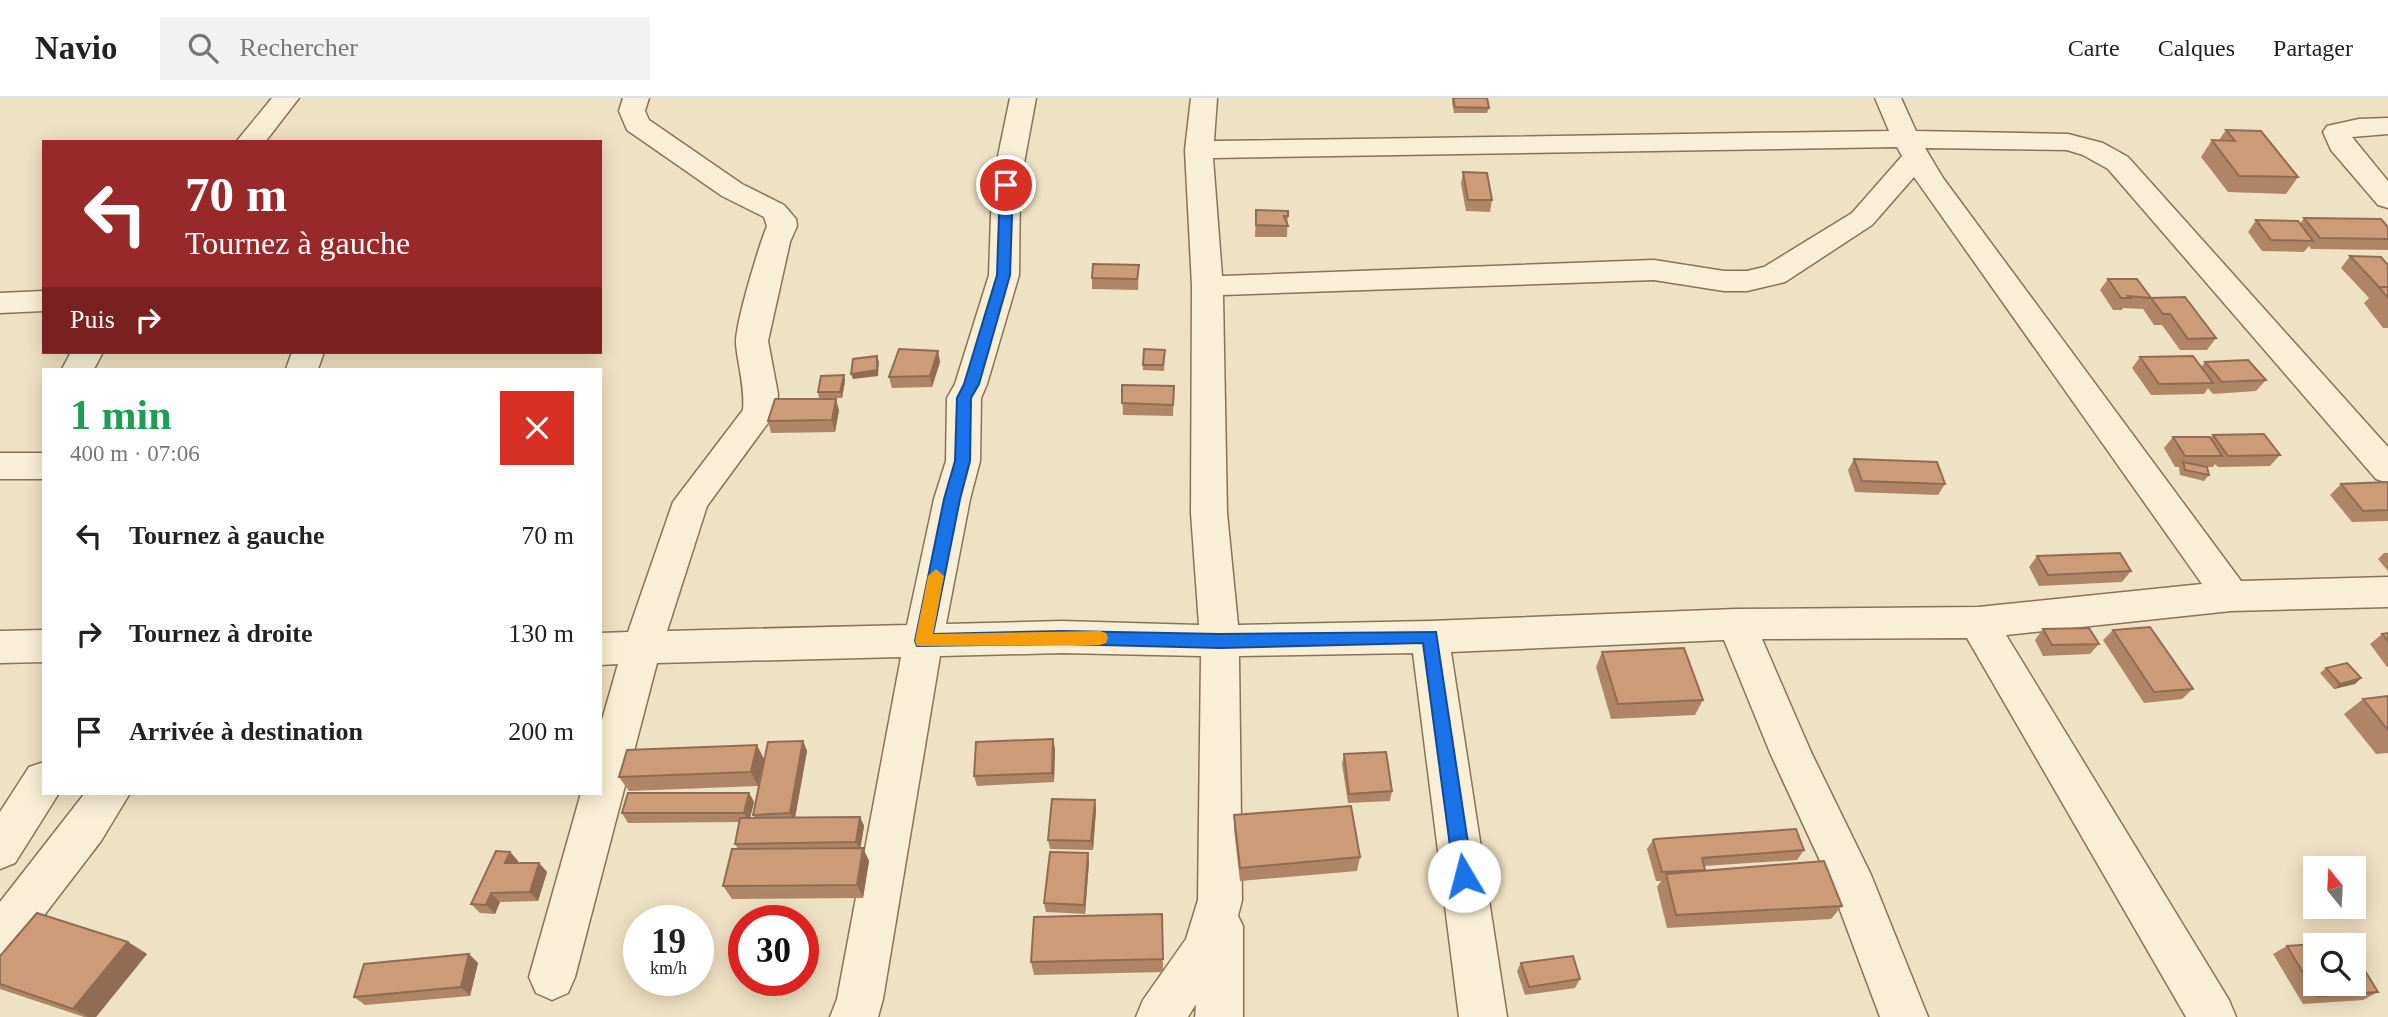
<!DOCTYPE html>
<html lang="fr">
<head>
<meta charset="utf-8">
<style>
  :root { --surface:#fff; --page:#f2f2f2; --text:#222; --muted:#767676; --line:#e0e0e0 }
  body { margin:0; font-family:"Times New Roman",serif; background:var(--page); color:var(--text); height:100vh; display:flex; flex-direction:column; font-size:26px; white-space:nowrap }
  * { box-sizing:border-box; margin:0 }
  p { font-size:23px; color:var(--muted) }
  .icon { flex:none; width:38px; height:38px; fill:none; stroke:currentColor; stroke-width:2; stroke-linecap:round; stroke-linejoin:round }
  .map { position:relative; flex:1; overflow:hidden }
  .side { position:absolute; left:42px; top:270px; width:560px; height:427px; display:flex; flex-direction:column; background:var(--surface); border-radius:0px; box-shadow:0 4px 18px #0003 }
  .side>* { flex:none }
  .top-card { position:absolute; left:42px; top:42px; width:560px; height:214px; border-radius:0px; box-shadow:0 4px 18px #0003; background:#99282a; color:#fff; overflow:hidden }
  .needle { width:46px; rotate:342deg }
  .fabs { position:absolute; left:2303px; top:758px; display:grid; gap:14px }
  .fabs a { display:grid; place-items:center; width:63px; height:63px; border-radius:0px; background:var(--surface); box-shadow:0 4px 18px #0003; font-size:35px }
  .speed { position:absolute; left:623px; top:807px; display:flex; gap:14px; font-size:35px; font-weight:700; text-align:center }
  .speed>* { display:grid; place-content:center; width:91px; height:91px; border-radius:50%; background:var(--surface); box-shadow:0 4px 18px #0003; line-height:1 }
  .speed small { font-size:18px; font-weight:400 }
  .speed .limit { border:10px solid #d22; background:#fff; color:#111 }
  .pin { position:absolute; display:grid; place-items:center; width:60px; height:60px; color:#fff; margin:-30px; border:4px solid #fff; border-radius:50%; box-shadow:0 2px 7px #0007 }
  .me { position:absolute; width:77px; margin:-38px; rotate:352deg; stroke-linejoin:round; filter:drop-shadow(0 0 5px #0008) }
  .turn { display:flex; align-items:center; gap:24px; height:147px; padding:0 28px; font-size:32px }
  .turn .icon { width:91px; height:91px; stroke-width:2.5 }
  .turn b { display:block; font-size:49px; line-height:60px }
  .then { display:flex; align-items:center; height:66px; padding:0 28px; background:#0003; gap:14px; font-size:26px }
  .round { display:grid; place-items:center; flex:none; width:74px; height:74px; border-radius:0px; background:var(--page) }
  .summary { display:flex; align-items:center; justify-content:space-between; height:119px; padding:0 28px }
  h1 { font-size:42px; font-weight:800; line-height:52px; color:#1e9e55 }
  ul { padding:0; list-style:none }
  li { display:flex; align-items:center; gap:21px; height:98px; padding:0 28px }
  li div { flex:1 }
  li b { display:block; font-size:26px }
  li em { font-style:normal }
  header { display:flex; align-items:center; gap:42px; box-sizing:border-box; height:98px; padding:0 35px; background:var(--surface); border-bottom:2px solid var(--line) }
  header strong { font-size:33px }
  nav { display:flex; gap:38px; margin-inline-start:auto; font-size:24px }
  .search { width:490px; height:63px; background:var(--page); display:flex; align-items:center; gap:18px; box-sizing:border-box; padding:0 24px; border-radius:0px; color:var(--muted); font-size:26px }
  .map>svg:first-child { display:block }
  .lines { fill:none; stroke-linecap:round; stroke-linejoin:round }
  .minor-casing { stroke:#897259; stroke-width:3 }
  .minor { fill:#f9efd6; fill-rule:evenodd }
  .wall { fill:#b08567 }
  .shaded-wall { fill:#906c54 }
  .building { fill:#cd9b78; stroke:#906c54; stroke-width:2 }
  .route { fill:#1a73e8; stroke:#114b97; stroke-width:2 }
  .slow { fill:#f59e0b }
</style>
</head>
<body>
<header>
<strong>Navio</strong>
<div class="search"><svg class="icon" aria-label="search" viewBox="0 0 24 24"><circle cx="10" cy="10" r="6"/><path d="M15 15l6 6"/></svg>Rechercher</div>
<nav><a>Carte</a><a>Calques</a><a>Partager</a></nav>
</header>
<div class="map">
<svg width="2388" height="919" viewBox="0 0 2388 919">
  <rect width="100%" height="100%" fill="#efe1c3"/>
  <g class="lines">
    <defs>
      <g id="minor">
        <path d="M272,0H299L265,44H236Z"/>
        <path d="M623,0H649L645,13L649,22L742,86L784,107L796,121L797,128L790,144L768,243L778,296L776,314L707,408L667,533L907,527L934,401L946,363L947,300L955,286L989,177L992,87L1010,0H1036L1020,87L1019,177L987,286L981,300L980,363L970,401L946,526L1062,523L1199,527L1191,415L1192,188L1185,52L1191,0H1217L1214,43L1889,33L1875,0H1901L1916,33L2068,36L2103,45L2128,59L2388,349V385L2376,381L2108,71L2083,57L2067,52L1925,50L1943,80L2241,483L2388,479V509L2231,513L2006,537L2229,902L2236,919H2186L1967,540L1762,541L1811,654L1871,777L1928,919H1880L1828,780L1771,657L1724,542L1451,554L1507,919H1459L1413,555L1239,558L1242,802L1238,818L1243,828V919H1195L1196,906L1188,919H1136L1143,902L1186,841L1198,802L1201,558L1062,555L940,558L883,901L878,919H830L837,901L901,559L657,565L575,879L568,895L552,902L536,895L529,879L581,695H600V629L618,566L600,567V535L628,534L673,404L743,312C745,289 738,268 736,246C735,226 759,148 767,128L764,119L722,98L627,32L619,13ZM1897,49L1902,58L1852,115L1764,169L1747,173H1724L1654,162L1222,178L1213,60ZM1914,79L2202,486L1978,509L1736,511L1430,523L1238,527L1227,415L1223,197L1654,182L1724,193H1747L1785,184L1872,127Z"/>
        <path d="M2388,20V36L2352,39L2388,83V110L2378,107L2331,52L2323,34L2327,28L2359,21Z"/>
        <path d="M44,193V213L0,215V195Z"/>
        <path d="M71,254H103L94,271H62Z"/>
        <path d="M292,254H324L318,271H286Z"/>
        <rect x="0" y="355" width="44" height="26"/>
        <path d="M44,532V564L0,565V533Z"/>
        <path d="M44,664V695H59L15,765L0,771V714L29,669Z"/>
        <path d="M85,695H130L101,743L16,854L0,861V804Z"/>
      </g>
    </defs>
    <use href="#minor" class="minor-casing"/>
    <use href="#minor" class="minor"/>
  </g>
  <g class="wall">
    <path d="M1453,0L1489,10L1487,15H1454L1452,5Z"/>
    <path d="M2226,32L2298,79L2286,96L2228,94L2201,59L2212,42H2219Z"/>
    <path d="M1463,74L1492,102L1490,114L1466,113L1461,86Z"/>
    <path d="M1256,112L1288,113L1287,139H1255Z"/>
    <path d="M2304,120L2388,129V152L2311,151L2309,148L2304,154L2262,153L2248,134L2256,122L2300,126Z"/>
    <path d="M2350,158L2388,167V230H2383L2364,205L2369,200L2341,170Z"/>
    <path d="M1139,167L1138,192L1092,191V180Z"/>
    <path d="M2108,181L2151,200L2143,211L2123,210L2122,212H2113L2100,192Z"/>
    <path d="M2151,200L2216,240L2207,252H2180L2162,227H2154L2143,211Z"/>
    <path d="M1165,252L1164,273L1143,272V267Z"/>
    <path d="M938,253L940,264L932,289L892,290L889,279Z"/>
    <path d="M2140,259L2201,269L2205,264L2266,282L2256,293L2213,296L2208,290L2204,296L2151,297L2132,270Z"/>
    <path d="M844,277L845,283L842,300H819L818,294Z"/>
    <path d="M1122,287L1174,288L1173,318L1123,317Z"/>
    <path d="M839,312L835,334L771,335L768,323Z"/>
    <path d="M2213,337L2280,357L2270,368L2218,369L2215,366L2213,369H2207L2209,377L2204,383L2180,377L2179,369H2175L2164,350L2173,339L2210,340Z"/>
    <path d="M1854,361L1945,386L1938,397L1855,394L1848,372Z"/>
    <path d="M2341,386H2388V423L2352,424L2330,397Z"/>
    <path d="M2384,455H2388V473L2378,461Z"/>
    <path d="M2037,458L2131,473L2122,484L2039,488L2029,469Z"/>
    <path d="M2043,531L2099,546L2090,556L2043,558L2035,542Z"/>
    <path d="M2113,532L2193,591L2182,601L2144,605L2103,542Z"/>
    <path d="M2388,535V569H2387L2370,546L2382,536Z"/>
    <path d="M1602,554L1703,602L1695,617L1611,621L1596,569Z"/>
    <path d="M2326,570L2361,580L2355,586L2334,591L2320,575Z"/>
    <path d="M2388,598V655L2376,656L2344,616L2363,601Z"/>
    <path d="M1053,641L1055,651L1054,684L977,688L974,678Z"/>
    <path d="M803,643L807,653L795,720L860,719L864,728L860,750H863L869,763L863,800L732,801L723,788L738,751L735,746L740,724L628,725L622,715L749,695L754,704L750,720H755L753,717Z"/>
    <path d="M1344,656L1392,693L1390,703L1348,705L1342,666Z"/>
    <path d="M764,661L758,688L629,693L619,679Z"/>
    <path d="M1095,702L1096,712L1093,752L1050,751L1048,742Z"/>
    <path d="M1234,717L1360,759L1357,773L1240,783L1234,731Z"/>
    <path d="M1653,742L1804,752L1797,762L1704,768L1705,772L1842,808L1831,821L1667,830L1657,789L1661,783H1656L1647,751Z"/>
    <path d="M510,754L518,763L517,765H539L547,774L538,803L500,804L495,816L480,815L471,806Z"/>
    <path d="M1089,764L1085,816L1046,814L1044,805Z"/>
    <path d="M1162,816L1163,874L1034,877L1031,864Z"/>
    <path d="M128,844L147,856L96,919H84L0,891V858Z"/>
    <path d="M2287,848L2378,894L2363,902L2303,906L2273,856Z"/>
    <path d="M469,856L478,865L470,898L365,907L354,899Z"/>
    <path d="M1521,865L1580,881L1575,890L1525,897L1517,873Z"/>
  </g>
  <g class="shaded-wall">
    <path d="M938,253L940,264L932,289L930,278Z"/>
    <path d="M877,258L879,264L878,278L853,281L851,276Z"/>
    <path d="M844,277L845,283L842,300L840,294Z"/>
    <path d="M836,301L839,312L835,334L832,322Z"/>
    <path d="M2361,580L2355,586L2334,591L2340,586Z"/>
    <path d="M1053,641L1055,651L1054,684L1052,675Z"/>
    <path d="M803,643L807,653L794,725L790,715Z"/>
    <path d="M757,647L764,661L758,688L751,674Z"/>
    <path d="M749,695L754,704L749,724L744,715Z"/>
    <path d="M1095,702L1096,712L1093,752L1091,743Z"/>
    <path d="M860,719L864,728L860,753L856,744Z"/>
    <path d="M863,750L869,763L863,800L857,787Z"/>
    <path d="M510,754L518,763L513,774L505,765Z"/>
    <path d="M1088,755L1089,764L1085,816L1084,807Z"/>
    <path d="M539,765L547,774L538,803L530,794Z"/>
    <path d="M491,795L500,804L495,816L486,807Z"/>
    <path d="M128,844L147,856L96,919H88L73,911Z"/>
    <path d="M469,856L478,865L470,898L461,889Z"/>
  </g>
  <g class="building">
    <path d="M1453,0H1487L1489,10L1455,9Z"/>
    <path d="M2226,32L2261,33L2298,79L2239,78L2212,42L2235,43Z"/>
    <path d="M1463,74L1487,75L1492,102H1468Z"/>
    <path d="M1256,112L1288,113V118H1284L1288,128L1256,127Z"/>
    <path d="M2304,120L2381,121L2388,129V141L2320,140Z"/>
    <path d="M2256,122L2298,123L2313,143L2271,142Z"/>
    <path d="M2350,158L2381,159L2388,167V189H2379Z"/>
    <path d="M1093,166L1139,167L1137,181L1092,180Z"/>
    <path d="M2108,181H2137L2151,200L2128,198L2130,200H2121Z"/>
    <path d="M2379,189H2388V200Z"/>
    <path d="M2185,199L2216,240L2188,241L2170,216H2163L2151,200Z"/>
    <path d="M899,251L938,253L930,278L889,279Z"/>
    <path d="M1144,251L1165,252L1163,267H1143Z"/>
    <path d="M877,258V272L851,276L853,261Z"/>
    <path d="M2193,258L2213,285L2159,286L2140,259Z"/>
    <path d="M2248,262L2266,282L2222,284L2205,264Z"/>
    <path d="M844,277L840,294H818L821,278Z"/>
    <path d="M1122,287L1174,288L1173,307L1122,305Z"/>
    <path d="M775,301H836L832,322L768,323Z"/>
    <path d="M2264,336L2280,357L2228,358L2213,337Z"/>
    <path d="M2173,339H2210L2222,358H2185Z"/>
    <path d="M1854,361L1937,364L1945,386L1862,383Z"/>
    <path d="M2183,364L2207,369L2209,377L2185,372Z"/>
    <path d="M2387,384L2388,386V412L2363,413L2341,386Z"/>
    <path d="M2120,455L2131,473L2048,477L2037,458Z"/>
    <path d="M2150,529L2193,591L2154,594L2113,532Z"/>
    <path d="M2089,530L2099,546L2052,547L2043,531Z"/>
    <path d="M2388,535V543L2382,536Z"/>
    <path d="M1684,550L1703,602L1618,606L1602,554Z"/>
    <path d="M2347,565L2361,580L2340,586L2326,570Z"/>
    <path d="M2388,598V632L2363,601Z"/>
    <path d="M1053,641L1052,675L974,678L976,644Z"/>
    <path d="M803,643L790,715L753,717L768,644Z"/>
    <path d="M757,647L751,674L619,679L627,652Z"/>
    <path d="M1386,654L1392,693L1349,696L1344,656Z"/>
    <path d="M628,695H749L744,715H622Z"/>
    <path d="M1052,701L1095,702L1091,743L1048,742Z"/>
    <path d="M1351,708L1360,759L1240,770L1234,717Z"/>
    <path d="M860,719L856,744L735,746L740,720Z"/>
    <path d="M1796,731L1804,752L1702,760L1705,772L1662,774L1653,742L1655,741Z"/>
    <path d="M863,750L857,787L723,788L732,751Z"/>
    <path d="M496,753L510,754L505,765H539L530,794L491,795L486,807L471,806Z"/>
    <path d="M1050,754L1088,755L1084,807L1044,805Z"/>
    <path d="M1824,763L1842,808L1676,817L1666,776Z"/>
    <path d="M37,815L128,844L73,911L0,886V858Z"/>
    <path d="M1162,816L1163,861L1031,864L1034,819Z"/>
    <path d="M2346,844L2348,847H2315V886H2354V855L2378,894L2317,898L2287,848Z"/>
    <path d="M469,856L461,889L354,899L364,866Z"/>
    <path d="M1573,858L1580,881L1529,889L1521,865Z"/>
  </g>
  <path class="route" d="M1006,83L1013,87L1010,177L979,286L971,300L970,363L960,401L933,536L1062,533L1220,536L1436,534L1473,778L1470,784L1464,787L1457,784L1454,778L1423,545L1220,550L1062,546L917,548L915,543L944,401L955,363L957,300L964,286L997,177L1000,87Z"/>
  <path class="slow" d="M936,471L944,478L933,536L1100,533L1106,535L1108,540L1106,545L1100,547L917,548L915,543L928,478Z"/>
</svg>
<div class="fabs">
<a><svg class="needle" viewBox="-14 -14 28 28"><path d="M0-13l5 13h-10z" fill="#e53935"/><path d="M0 13l5-13h-10z" fill="#767676"/></svg></a>
<a><svg class="icon" aria-label="search" viewBox="0 0 24 24"><circle cx="10" cy="10" r="6"/><path d="M15 15l6 6"/></svg></a>
</div>
<div class="speed"><div>19<small>km/h</small></div><div class="limit">30</div></div>
<div class="pin" style="left:1006px;top:87px;background:#d93025"><svg class="icon" aria-label="arrive" viewBox="0 0 24 24"><path d="M6 21V4h12l-3 4 3 4H6"/></svg></div>
<svg class="me" style="left:1464px;top:778px" viewBox="-20 -20 40 40"><circle r="19" fill="#fff"/><path d="M0-13L10 11 0 6-10 11z" fill="#1a73e8"/></svg>
<div class="top-card">
<div class="turn"><svg class="icon" aria-label="left" viewBox="0 0 24 24"><path d="M17 20v-9H6M10 6l-5 5 5 5"/></svg><div><b>70 m</b>Tournez à gauche</div></div>
<div class="then">Puis<svg class="icon" aria-label="right" viewBox="0 0 24 24"><path d="M7 20v-9h11M14 6l5 5-5 5"/></svg></div>
</div>
<section class="side">
<div class="summary"><div><h1>1 min</h1><p>400 m · 07:06</p></div><a class="round" style="background:#d93025;color:#fff"><svg class="icon" aria-label="close" viewBox="0 0 24 24"><path d="M6 6l12 12M18 6L6 18"/></svg></a></div>
<ul>
<li><svg class="icon" aria-label="left" viewBox="0 0 24 24"><path d="M17 20v-9H6M10 6l-5 5 5 5"/></svg><div><b>Tournez à gauche</b></div><em>70 m</em></li>
<li><svg class="icon" aria-label="right" viewBox="0 0 24 24"><path d="M7 20v-9h11M14 6l5 5-5 5"/></svg><div><b>Tournez à droite</b></div><em>130 m</em></li>
<li><svg class="icon" aria-label="arrive" viewBox="0 0 24 24"><path d="M6 21V4h12l-3 4 3 4H6"/></svg><div><b>Arrivée à destination</b></div><em>200 m</em></li>
</ul>
</section>
</div>
</body>
</html>
